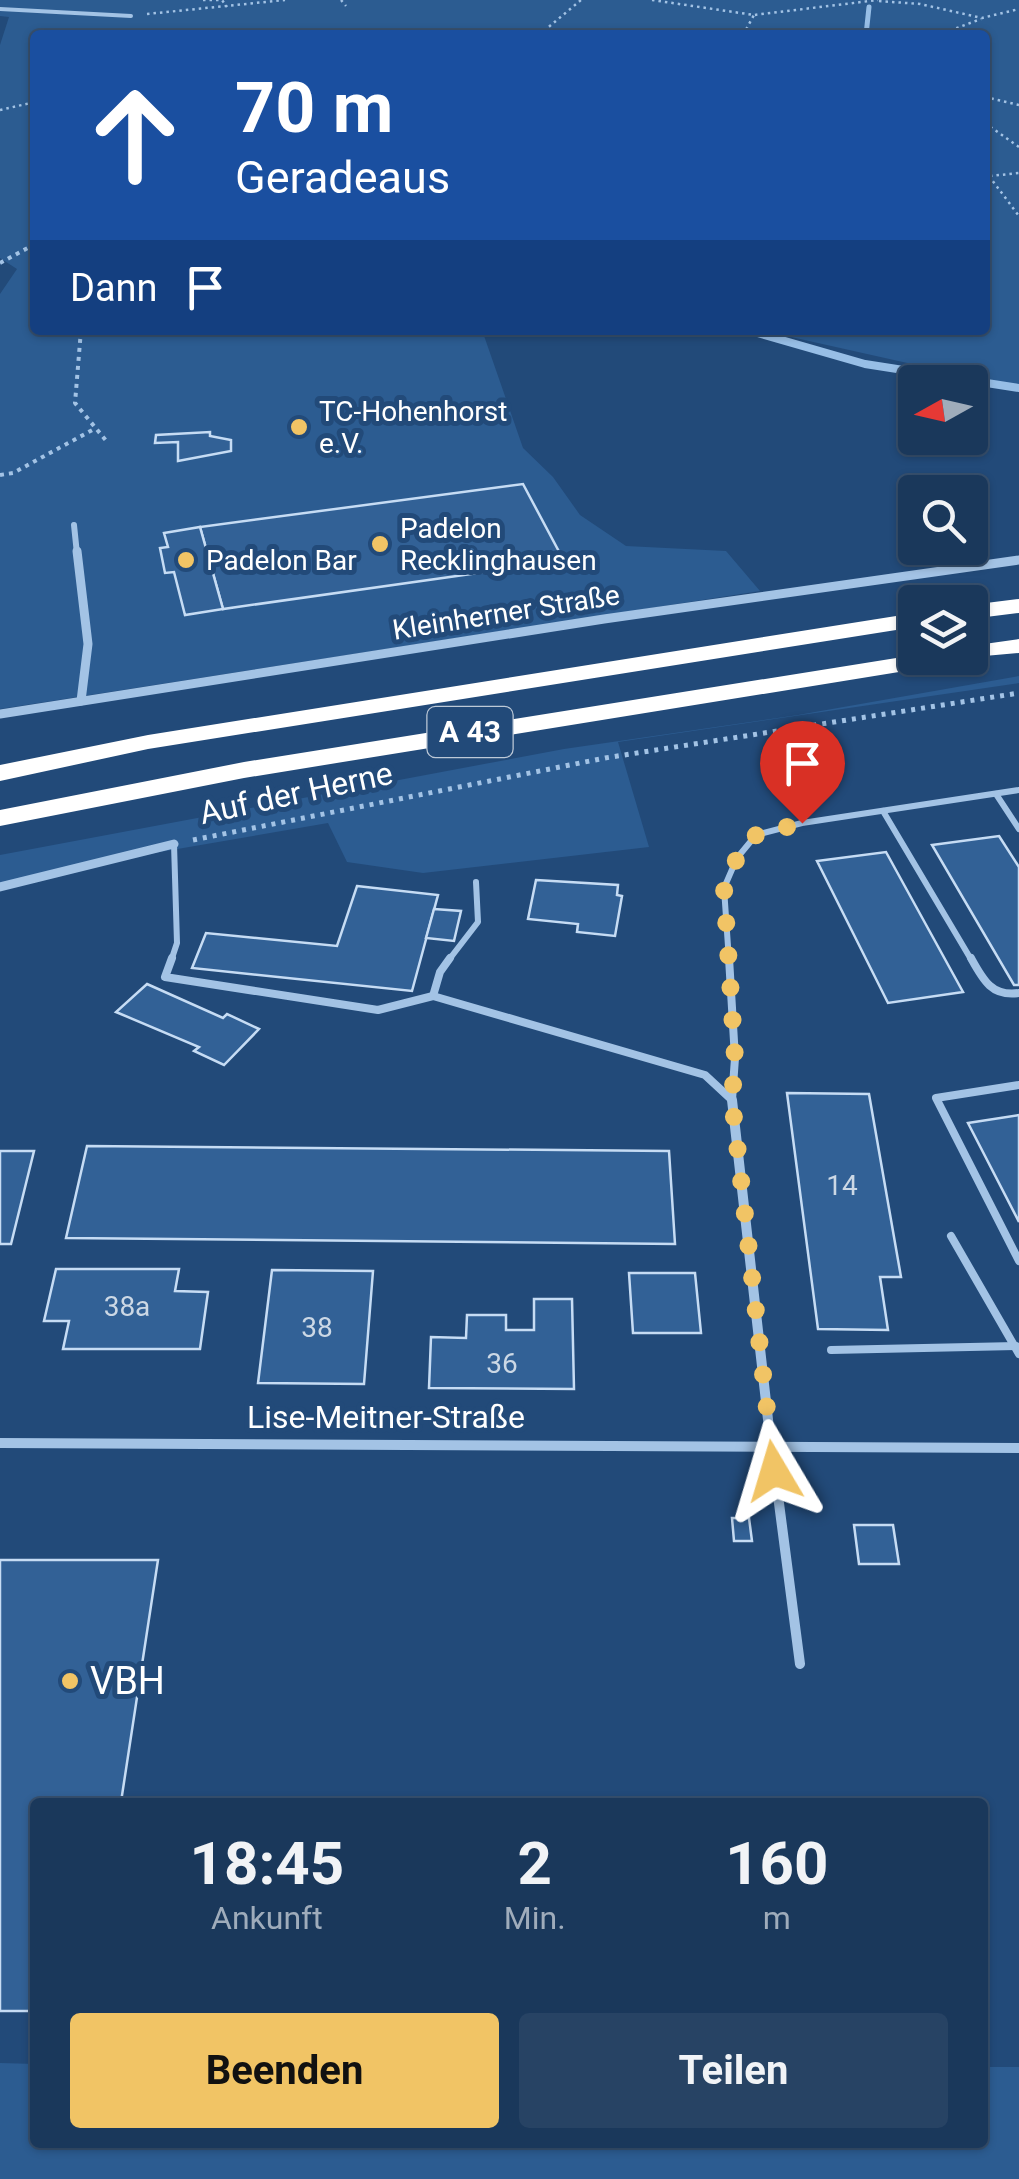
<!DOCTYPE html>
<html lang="de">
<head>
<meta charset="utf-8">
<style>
  :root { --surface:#1a385b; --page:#274364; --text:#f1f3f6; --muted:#9facbb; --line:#385271; --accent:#f1c465 }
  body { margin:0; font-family:Roboto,sans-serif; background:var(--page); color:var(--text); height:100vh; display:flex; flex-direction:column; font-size:38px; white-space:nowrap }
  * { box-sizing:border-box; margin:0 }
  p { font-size:32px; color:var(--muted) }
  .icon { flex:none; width:55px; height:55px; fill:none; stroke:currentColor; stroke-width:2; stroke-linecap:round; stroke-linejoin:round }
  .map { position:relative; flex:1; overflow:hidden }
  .side { position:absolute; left:30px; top:1798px; width:958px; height:350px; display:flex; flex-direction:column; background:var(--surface); border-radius:10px; box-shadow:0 2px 8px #0004,0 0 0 2px var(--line) }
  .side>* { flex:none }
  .hud { position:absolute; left:30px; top:30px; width:960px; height:305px; border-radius:10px; box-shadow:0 2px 8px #0004,0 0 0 2px var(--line); background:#1a4fa0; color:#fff; overflow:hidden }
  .needle { width:65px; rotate:262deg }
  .controls { position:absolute; left:898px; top:365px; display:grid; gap:20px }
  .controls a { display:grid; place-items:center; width:90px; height:90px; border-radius:10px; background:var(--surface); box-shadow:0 2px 8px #0004,0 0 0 2px var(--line); font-size:50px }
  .pin { position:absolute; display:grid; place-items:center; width:85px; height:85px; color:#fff; margin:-102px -42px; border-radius:50% 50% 50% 0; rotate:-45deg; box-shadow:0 0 10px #0007 }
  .pin .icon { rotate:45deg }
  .me { position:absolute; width:110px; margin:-55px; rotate:353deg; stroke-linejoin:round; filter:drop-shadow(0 0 8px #0008) }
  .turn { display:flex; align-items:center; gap:35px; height:210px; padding:0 40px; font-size:45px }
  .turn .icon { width:130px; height:130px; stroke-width:2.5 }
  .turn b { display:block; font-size:70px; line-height:85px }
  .then { display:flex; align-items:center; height:95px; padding:0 40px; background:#0003; gap:20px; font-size:38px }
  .eta { display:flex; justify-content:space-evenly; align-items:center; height:170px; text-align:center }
  .eta b { font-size:60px; font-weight:700; line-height:70px }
  .button { display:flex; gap:20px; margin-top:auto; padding:20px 40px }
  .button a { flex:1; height:115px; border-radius:10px; background:var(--accent); color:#111; font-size:40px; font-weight:700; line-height:115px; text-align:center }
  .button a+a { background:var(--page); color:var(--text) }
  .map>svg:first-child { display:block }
  .green { fill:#2c5c91 }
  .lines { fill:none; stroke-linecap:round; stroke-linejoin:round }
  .stream-far1 { stroke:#97bee6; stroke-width:5 }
  .stream { stroke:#97bee6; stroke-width:8 }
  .building { fill:#326196; stroke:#c6dcf4; stroke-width:2.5 }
  .path-far2 { stroke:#a3c3e5; stroke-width:2.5; stroke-dasharray:2.5 4; stroke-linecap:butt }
  .path-far1 { stroke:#a3c3e5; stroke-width:4; stroke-dasharray:4 5; stroke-linecap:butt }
  .path { stroke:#a3c3e5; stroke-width:5; stroke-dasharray:4 6; stroke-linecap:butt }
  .service-far3 { stroke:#a3c3e5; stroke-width:4 }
  .service-far2 { stroke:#a3c3e5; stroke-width:6 }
  .service-far1 { stroke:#a3c3e5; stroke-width:8 }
  .service { stroke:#a3c3e5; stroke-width:10 }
  .minor-far2 { stroke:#a3c3e5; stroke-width:6 }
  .minor-far1 { stroke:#a3c3e5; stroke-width:9 }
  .minor { stroke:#a3c3e5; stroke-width:10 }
  .motorway { fill:#fff; fill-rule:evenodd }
  .route { stroke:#f1c465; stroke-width:18; stroke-dasharray:0 32.4 }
  .poi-dot { fill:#f1c465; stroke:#224a79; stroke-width:4 }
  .labels { text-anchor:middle; stroke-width:10; stroke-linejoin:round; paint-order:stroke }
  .far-poi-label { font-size:28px; fill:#fff; stroke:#224a79; text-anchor:start }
  .far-street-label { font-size:28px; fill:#fff; stroke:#224a79 }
  .number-label { font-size:28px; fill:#ccd8e5 }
  .shield { fill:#224a79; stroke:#bdc9d7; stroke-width:2.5 }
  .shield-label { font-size:30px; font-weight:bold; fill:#fff }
  .street-label { font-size:32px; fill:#fff; stroke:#224a79 }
  .near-poi-label { font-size:38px; fill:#fff; stroke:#224a79; text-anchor:start }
</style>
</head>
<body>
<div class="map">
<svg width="1019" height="2179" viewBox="0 0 1019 2179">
  <rect width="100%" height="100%" fill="#224a79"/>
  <g class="green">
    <path d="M0,0H1019V388L760,330H985V35H35V330H482L523,448L553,477L580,515L626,546L726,551L760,591L0,709V294L17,269L0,258V45L9,17L0,16Z"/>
    <path d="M1019,676V683L618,742L649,847L423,873L347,862L328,823L125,858L0,891V855L564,749L798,715Z"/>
    <path d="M0,2063L35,2064V2142H982L983,2067H1019V2179H0Z"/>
  </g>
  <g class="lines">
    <path class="stream-far1" d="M866,35L869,7"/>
    <path class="stream" d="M747,330L865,364L1019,388"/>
  </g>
  <g class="building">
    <path d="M210,432V436L231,440V451L178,461V442L155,443L156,435Z"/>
    <path d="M523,484L564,561L223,609L200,527Z"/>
    <path d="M200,527L223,609L185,615L174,572L165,573L160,548L168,547L164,533Z"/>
    <path d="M999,836L1019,867V985H1014L932,845Z"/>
    <path d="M886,852L963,992L888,1003L817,861Z"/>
    <path d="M536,880L618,885L617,895L622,896L615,936L577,932L578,924L528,919Z"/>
    <path d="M357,886L438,895L412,991L192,968L206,933L337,946Z"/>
    <path d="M434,909L461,911L454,941L426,938Z"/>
    <path d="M147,984L223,1018L227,1014L259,1029L224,1065L194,1051L199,1047L116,1012Z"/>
    <path d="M787,1093L869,1094L901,1277H880L888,1330L818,1329Z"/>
    <path d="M1019,1115V1222L968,1123Z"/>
    <path d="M87,1146L669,1151L675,1244L66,1238Z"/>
    <path d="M0,1151H34L11,1244H0Z"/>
    <path d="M56,1269H179L175,1291L208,1292L200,1349H63L69,1321H44Z"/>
    <path d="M272,1270L373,1271L364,1384L258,1383Z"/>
    <path d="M629,1273H695L701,1333H633Z"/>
    <path d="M534,1299H572L574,1389L429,1388L431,1337L466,1338L467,1315H506V1330H534Z"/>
    <path d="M732,1518H749L752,1541H734Z"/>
    <path d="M854,1525H893L899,1564H859Z"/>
    <path d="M0,1560H158L121,1802H35V2011H0Z"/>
  </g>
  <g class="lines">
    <g class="path-far2">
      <path d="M203,0H222L227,7"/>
      <path d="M341,0L346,6"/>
      <path d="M652,0L754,15L878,0"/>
      <path d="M879,1L920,4L982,18L1019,9"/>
      <path d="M147,14L285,0"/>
      <path d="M539,35L581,0"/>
      <path d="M743,35L754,15"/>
      <path d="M938,35L981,19"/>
      <path d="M985,97L1019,105"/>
      <path d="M0,110L35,102"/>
      <path d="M985,123L1019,147"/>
      <path d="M989,176L1019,216"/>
      <path d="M990,176L1019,173"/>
    </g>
    <g class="path-far1">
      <path d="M0,263L35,244"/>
      <path d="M81,330L75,403L108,443"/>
      <path d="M0,475L13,473L96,428"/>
    </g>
    <path class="path" d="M193,840L605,758L1019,693"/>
    <path class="service-far3" d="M0,9L131,16"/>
    <g class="service-far2">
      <path d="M996,794L1019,829"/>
      <path d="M883,811L972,961"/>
      <path d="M171,961L177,943L174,844"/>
      <path d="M448,961L478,922L476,882"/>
      <path d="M729,961L724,888L737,858L756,835L802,823L1019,790"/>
    </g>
    <g class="service-far1">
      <path d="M172,958L165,977L378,1010L433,996L705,1075L732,1100"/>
      <path d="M729,958L735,1058L732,1100"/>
      <path d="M971,958C983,980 992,997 1019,993"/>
      <path d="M433,996L440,972L450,958"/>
      <path d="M1019,1085L936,1098L1019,1261"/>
      <path d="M951,1236L1019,1354"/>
      <path d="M831,1350L1016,1346"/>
      <path d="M771,1446L777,1491"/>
    </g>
    <path class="service" d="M777,1488L800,1664"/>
    <path class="minor-far2" d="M74,525L77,554"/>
    <g class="minor-far1">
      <path d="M77,551L88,644L81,701"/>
      <path d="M0,714L604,619L1019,560"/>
      <path d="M0,887L174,844"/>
    </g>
    <g class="minor">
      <path d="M732,1100L771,1446"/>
      <path d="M0,1443L1019,1448"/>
    </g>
    <g class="motorway">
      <path d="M1019,599V613L970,619V605Z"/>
      <path d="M915,613V627L148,749L0,781V765L148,735Z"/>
      <path d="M1019,639V653L962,658H970V646Z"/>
      <path d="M915,655L954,658L942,665L244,778L0,826V810L244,762Z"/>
    </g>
  </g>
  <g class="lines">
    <path class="route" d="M774,1471L732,1100L735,1058L724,888L737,858L756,835L802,823"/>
  </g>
  <g class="poi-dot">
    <circle cx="299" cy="427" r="10"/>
    <circle cx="380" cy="544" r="10"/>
    <circle cx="186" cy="560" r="10"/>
    <circle cx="70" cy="1681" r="10"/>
  </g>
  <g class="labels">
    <g class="far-poi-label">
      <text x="319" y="421">TC-Hohenhorst<tspan x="319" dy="32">e.V.</tspan></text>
      <text x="400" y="538">Padelon<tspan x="400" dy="32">Recklinghausen</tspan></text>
      <text x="206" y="570">Padelon Bar</text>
    </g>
    <g class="far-street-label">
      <text transform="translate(506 612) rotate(-9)" y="10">Kleinherner Straße</text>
    </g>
    <g class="number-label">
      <text x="842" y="1195">14</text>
      <text x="127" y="1316">38a</text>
      <text x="317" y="1337">38</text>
      <text x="502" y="1373">36</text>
    </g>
    <rect class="shield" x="427.5" y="707" width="85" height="50" rx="8"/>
    <g class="shield-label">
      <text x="470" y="742">A 43</text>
    </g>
    <g class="street-label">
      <text transform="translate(296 793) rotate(-12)" y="11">Auf der Herne</text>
      <text x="386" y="1428">Lise-Meitner-Straße</text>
    </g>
    <g class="near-poi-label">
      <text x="90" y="1694">VBH</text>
    </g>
  </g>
</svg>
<div class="controls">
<a><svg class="needle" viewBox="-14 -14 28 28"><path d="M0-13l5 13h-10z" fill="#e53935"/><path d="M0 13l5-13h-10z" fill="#9facbb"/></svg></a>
<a><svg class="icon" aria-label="search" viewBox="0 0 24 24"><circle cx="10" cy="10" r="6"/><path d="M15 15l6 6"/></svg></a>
<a><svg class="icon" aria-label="layers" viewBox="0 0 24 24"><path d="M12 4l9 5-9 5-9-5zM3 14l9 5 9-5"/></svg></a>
</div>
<div class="pin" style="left:802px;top:823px;background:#d93025"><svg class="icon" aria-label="arrive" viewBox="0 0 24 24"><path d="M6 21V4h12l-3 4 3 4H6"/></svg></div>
<svg class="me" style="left:774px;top:1471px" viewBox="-20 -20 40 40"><path d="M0-17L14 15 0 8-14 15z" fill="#f1c465" stroke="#fff" stroke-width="4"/></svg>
<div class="hud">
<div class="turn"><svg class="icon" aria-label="ahead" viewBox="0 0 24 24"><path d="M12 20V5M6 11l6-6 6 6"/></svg><div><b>70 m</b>Geradeaus</div></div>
<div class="then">Dann<svg class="icon" aria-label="arrive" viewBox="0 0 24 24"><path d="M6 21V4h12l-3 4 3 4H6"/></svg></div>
</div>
<section class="side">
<div class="eta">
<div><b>18:45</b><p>Ankunft</p></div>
<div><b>2</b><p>Min.</p></div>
<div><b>160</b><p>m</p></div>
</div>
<div class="button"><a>Beenden</a><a>Teilen</a></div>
</section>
</div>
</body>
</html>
